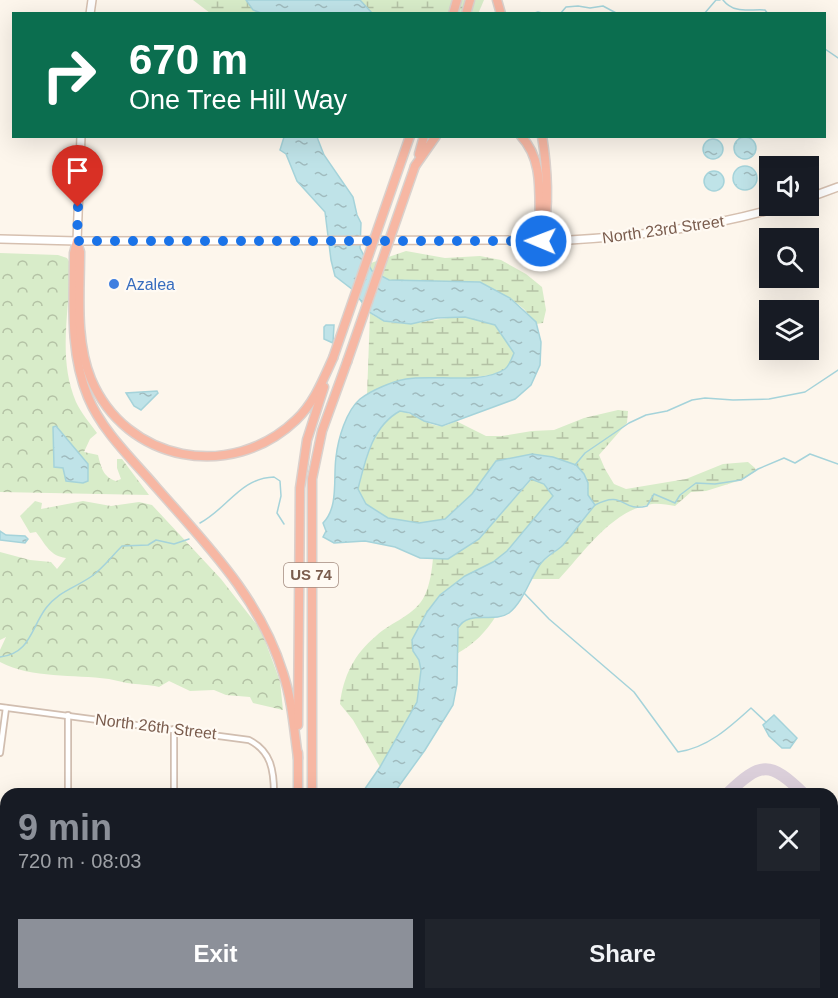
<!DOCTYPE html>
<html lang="en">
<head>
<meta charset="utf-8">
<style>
  :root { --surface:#171b24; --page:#20242c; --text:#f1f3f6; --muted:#9ea1a6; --accent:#8c9099 }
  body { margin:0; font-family:Helvetica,sans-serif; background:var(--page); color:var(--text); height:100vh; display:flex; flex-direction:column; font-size:22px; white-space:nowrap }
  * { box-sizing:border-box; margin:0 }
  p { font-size:20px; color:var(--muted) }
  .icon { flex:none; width:33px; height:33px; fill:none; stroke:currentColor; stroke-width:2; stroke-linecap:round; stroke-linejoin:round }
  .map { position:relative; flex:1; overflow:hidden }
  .details { position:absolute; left:0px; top:788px; width:838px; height:212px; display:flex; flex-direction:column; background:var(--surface); border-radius:18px 18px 0 0; box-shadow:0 6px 24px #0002 }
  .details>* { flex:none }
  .hud { position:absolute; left:12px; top:12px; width:814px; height:126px; border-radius:0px; box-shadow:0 6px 24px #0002; background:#0b6e4f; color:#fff; overflow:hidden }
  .buttons { position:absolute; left:759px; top:156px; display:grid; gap:12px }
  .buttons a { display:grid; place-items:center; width:60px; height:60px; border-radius:0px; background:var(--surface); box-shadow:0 6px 24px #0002; font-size:30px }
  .pin { position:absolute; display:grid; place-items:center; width:51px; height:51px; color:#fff; margin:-62px -26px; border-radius:50% 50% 50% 0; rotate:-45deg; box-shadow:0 0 6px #0007 }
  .pin .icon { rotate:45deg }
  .me { position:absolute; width:66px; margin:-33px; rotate:271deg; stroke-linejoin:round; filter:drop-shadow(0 0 4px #0008) }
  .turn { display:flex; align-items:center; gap:21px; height:126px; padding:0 18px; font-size:27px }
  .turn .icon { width:78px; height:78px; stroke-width:2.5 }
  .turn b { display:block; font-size:42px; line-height:51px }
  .round { display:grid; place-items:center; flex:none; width:63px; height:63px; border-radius:0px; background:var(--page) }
  .overview { display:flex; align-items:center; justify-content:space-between; height:102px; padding:0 18px }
  h1 { font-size:36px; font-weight:700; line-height:45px; color:var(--accent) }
  .button { display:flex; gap:12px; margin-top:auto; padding:12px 18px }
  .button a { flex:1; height:69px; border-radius:0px; background:var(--accent); color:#fff; font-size:24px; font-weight:700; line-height:69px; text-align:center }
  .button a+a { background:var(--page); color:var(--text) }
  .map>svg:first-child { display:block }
  .grass { fill:url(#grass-dots) }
  .forest { fill:url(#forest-crowns) }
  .wetland { fill:url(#wetland-marsh) }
  .water { fill:url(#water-ripples); stroke:#a5d3da; stroke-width:1.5 }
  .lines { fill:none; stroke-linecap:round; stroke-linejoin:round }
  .stream { stroke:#a5d3da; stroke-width:1.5 }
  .taxiway { stroke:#dbcfda; stroke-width:12 }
  .runway { stroke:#dbcfda; stroke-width:32 }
  .street-casing { stroke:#d1beb0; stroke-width:8 }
  .secondary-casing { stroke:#d6c0b0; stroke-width:10 }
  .highway-casing { stroke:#dad1cd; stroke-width:11 }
  .street { stroke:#fff; stroke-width:4.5 }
  .secondary { stroke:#fff; stroke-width:7 }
  .highway { stroke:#f7b7a3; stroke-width:8 }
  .highway-bridge-casing { stroke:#dad1cd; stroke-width:11; stroke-linecap:butt }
  .highway-bridge { stroke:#f7b7a3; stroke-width:8 }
  .route { stroke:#1a73e8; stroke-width:10; stroke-dasharray:0 18 }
  .shop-dot { fill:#3f7fe0; stroke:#fffaf3; stroke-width:2 }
  .labels { text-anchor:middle; stroke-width:4.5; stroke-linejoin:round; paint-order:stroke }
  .shield { fill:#fffaf3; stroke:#a28b7f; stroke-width:1.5 }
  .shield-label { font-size:15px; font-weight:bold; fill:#7a5c4d }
  .street-label { font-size:16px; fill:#7a5c4d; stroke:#fffaf3 }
  .shop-label { font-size:16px; fill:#366cbe; stroke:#fffaf3; text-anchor:start }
</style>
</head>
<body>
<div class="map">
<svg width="838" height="998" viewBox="0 0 838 998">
  <defs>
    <pattern id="grass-dots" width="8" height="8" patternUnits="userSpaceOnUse" patternTransform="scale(1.5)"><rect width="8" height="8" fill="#d8ecc9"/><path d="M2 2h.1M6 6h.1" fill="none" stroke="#b4c2a5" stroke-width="1.8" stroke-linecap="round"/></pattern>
    <pattern id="forest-crowns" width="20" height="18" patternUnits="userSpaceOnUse" patternTransform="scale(1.5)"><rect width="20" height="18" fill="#d8ecc9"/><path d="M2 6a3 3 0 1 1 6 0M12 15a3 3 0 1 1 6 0" fill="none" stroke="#b4c2a5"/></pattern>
    <pattern id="wetland-marsh" width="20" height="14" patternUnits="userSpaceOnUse" patternTransform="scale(1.5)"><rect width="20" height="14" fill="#d8ecc9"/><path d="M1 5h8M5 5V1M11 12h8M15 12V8" fill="none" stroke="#b4c2a5"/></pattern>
    <pattern id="water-ripples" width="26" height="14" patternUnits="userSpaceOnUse" patternTransform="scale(1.5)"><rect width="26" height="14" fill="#bfe3e8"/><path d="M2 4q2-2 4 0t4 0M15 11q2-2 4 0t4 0" fill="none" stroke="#a0bbbe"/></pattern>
  </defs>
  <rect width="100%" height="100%" fill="#fdf6ec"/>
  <path class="grass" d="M833,842L838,849V939L833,944Z"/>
  <g class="forest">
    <path d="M0,253L58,255L67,258L70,263C70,310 57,357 76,402C81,413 90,423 97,433L90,439L84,452L98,455C101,467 103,477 116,481L121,479L117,468V459H122L149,495L0,492Z"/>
    <path d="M35,501L42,503L41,509L83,501L111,506L139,502L152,505L221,579L261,630L280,681L283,710L253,703L250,697L226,695L214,690L190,691L169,681L159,687C148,684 138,685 127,683C121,682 115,680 109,679C73,674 33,679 0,662V650L6,637L0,640V552L30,560L51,562L57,569L66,558C50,556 46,545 36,532L30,533L20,516Z"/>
  </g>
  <g class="wetland">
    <path d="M193,0H246L253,10L261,13H210Z"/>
    <path d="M360,0H484L478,14L372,13Z"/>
    <path d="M406,251L445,258L480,256L501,260L526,274L542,287L546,310L543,323L536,324L524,309L510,298L480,282L389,280L372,271L368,264Z"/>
    <path d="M370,313C397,334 432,317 462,317C473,318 485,322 495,325L515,353L507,368L492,375L380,388L367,396Z"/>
    <path d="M618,410L628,411L627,423L599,455L605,469L614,484L626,489L686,479L723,464L748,462L755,468L756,471L741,480L706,491L691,492L675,506C668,505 659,503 652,504C612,510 585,551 559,579H532L540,564L561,547L595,505L588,495V483L511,459L496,461L472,494L445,519L419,523L387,518L366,504L358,489C365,461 372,426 400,411C414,413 427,426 442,426C446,426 452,423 456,421L486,436H502L532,431L554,430L584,418Z"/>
    <path d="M532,479L544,484L553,496L508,551L493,562L465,576L440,595L427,612L412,640L413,651L419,660L421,669L417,702L380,767L353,720L340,704C343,677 354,654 376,636C392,621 415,616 425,595C430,584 432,570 433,558L448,559L479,539Z"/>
    <path d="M496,616C486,632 474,644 458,653C458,615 459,619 496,616Z"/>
    <path d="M388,993H479L477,998H386Z"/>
    <path d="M510,993H613L615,998H509Z"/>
  </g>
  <g class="water">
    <path d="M246,0H360L372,13H261L253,10Z"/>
    <path d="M284,137H317L324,155L353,197L357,215L361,223L360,248L372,271L389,280L480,282L510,298L536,322L541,342L540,365L531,385L515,399L442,426L424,421L410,413L400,411C372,426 365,461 358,489L366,504L388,518L419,523L445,519L472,494L496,461L532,454L553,457L576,465L584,474L588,483V495L595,505C584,518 574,532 563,545C556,552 544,557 539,566C529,581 523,602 509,613C493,624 469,609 458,628L457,684L453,705L425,750L394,793H362L380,767L417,702L421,670L419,660L413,651L412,640L427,612L440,595L465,576L493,562L507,551L553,496L544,484L531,479L479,539L448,559L420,558L395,547L365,541L334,543L323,537L326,531L323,523C339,507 333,478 336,457C338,439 346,411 360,399C372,390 391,382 406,379C434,374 481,385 505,369C509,366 512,358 514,353L495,325L465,317L437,318L411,324L384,321L369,312L353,290L335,276L331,260L325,212L297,181L286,154L280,150Z"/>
    <circle cx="745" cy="148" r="11"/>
    <circle cx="713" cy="149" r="10"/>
    <circle cx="745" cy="178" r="12"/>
    <circle cx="714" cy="181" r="10"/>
    <path d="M326,325H334L333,343L324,339V327Z"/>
    <path d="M157,391L158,393L141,410L134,406L126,393Z"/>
    <path d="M56,426L88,464V481L83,483L66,481L63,468L54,467L53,427Z"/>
    <path d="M0,531L6,535L25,536L28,539L25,543L0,540Z"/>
    <path d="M774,715L797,738L790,748H782L769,736L763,725Z"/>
    <path d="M479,993H510L509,998H477Z"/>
  </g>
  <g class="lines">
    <g class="stream">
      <path d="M723,0C734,14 749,9 765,10L768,14"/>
      <path d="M531,14L538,12L546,14"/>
      <path d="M560,14L566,7L578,6L590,8L603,6L618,14"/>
      <path d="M704,14L716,0H720"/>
      <path d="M825,49L838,58"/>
      <path d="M575,465L585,453L629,423L646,415L667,411L692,400L705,398L733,400L769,399L805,392L838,370"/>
      <path d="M595,505C625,489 621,513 647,506L654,494L675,503L680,495L696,483L715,484L741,480L758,469L784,458L795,463L810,454L838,464"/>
      <path d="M200,523C228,508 240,478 274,477L280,481L281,496L277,513L284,524"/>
      <path d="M524,593L549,619L634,692L678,752C707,748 729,728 751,708L766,722"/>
      <path d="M0,657C30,654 31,628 46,608C59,591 75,588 92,576C103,568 112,556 122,546L148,545L156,540L174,544L189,539"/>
    </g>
    <g class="taxiway">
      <path d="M727,794C761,761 770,761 804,794"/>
      <path d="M832,822L838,828"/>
      <path d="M832,969L838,964"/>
    </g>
    <path class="runway" d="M818,993L823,998"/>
    <defs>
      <g id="street">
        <path d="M0,707L249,740C271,751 274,770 274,794"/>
        <path d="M68,715V794"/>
        <path d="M0,753L6,708"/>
        <path d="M174,794V729"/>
        <path d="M0,859L2,861L0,865"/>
        <path d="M0,955L6,954"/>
      </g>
      <g id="secondary">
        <path d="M90,14L92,0"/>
        <path d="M808,198L838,187"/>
        <path d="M0,239L77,241L570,240C642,236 714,227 783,206"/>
        <path d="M77,241L81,136"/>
      </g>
      <g id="highway">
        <path d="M497,0L501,14"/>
        <path d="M453,14L457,0"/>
        <path d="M466,14L470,0"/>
        <path d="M521,136C548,165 536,206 541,241"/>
        <path d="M419,154L424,136"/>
        <path d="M415,166L436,136"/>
        <path d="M542,238C550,209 547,166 542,136"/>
        <path d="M77,241L74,253C74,300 69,352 88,397C102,431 132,459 156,487C206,544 260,598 283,673C292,700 294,729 298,758"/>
        <path d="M77,242L80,252C80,294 75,340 91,379C126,462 231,482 296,420C314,403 323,380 333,358"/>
        <path d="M298,725L300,488L307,440L324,387"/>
        <path d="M298,753V794"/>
        <path d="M312,794V479L322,431L347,362"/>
        <path d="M296,998V993"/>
        <path d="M310,998L311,993"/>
      </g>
    </defs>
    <use href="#street" class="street-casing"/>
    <use href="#secondary" class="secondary-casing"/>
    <use href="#highway" class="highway-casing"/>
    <use href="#street" class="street"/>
    <use href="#secondary" class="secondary"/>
    <use href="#highway" class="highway"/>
    <defs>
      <g id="highway-bridge">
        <path d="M333,358L410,136"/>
        <path d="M347,362L415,166"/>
      </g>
    </defs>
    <use href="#highway-bridge" class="highway-bridge-casing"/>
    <use href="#highway-bridge" class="highway-bridge"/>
  </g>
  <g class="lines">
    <path class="route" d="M78,207L77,241H541"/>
  </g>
  <circle class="shop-dot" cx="114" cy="284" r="6"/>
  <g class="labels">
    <rect class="shield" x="284" y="563" width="54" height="24" rx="4.5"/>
    <g class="shield-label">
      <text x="311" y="580">US 74</text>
    </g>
    <g class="street-label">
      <text transform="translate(663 229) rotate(-8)" y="6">North 23rd Street</text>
      <text transform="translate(156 726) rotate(7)" y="6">North 26th Street</text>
    </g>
    <g class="shop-label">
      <text x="126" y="290">Azalea</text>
    </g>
  </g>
</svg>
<div class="buttons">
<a><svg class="icon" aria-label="sound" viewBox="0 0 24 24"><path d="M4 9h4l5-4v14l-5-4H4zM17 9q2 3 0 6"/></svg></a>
<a><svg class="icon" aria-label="search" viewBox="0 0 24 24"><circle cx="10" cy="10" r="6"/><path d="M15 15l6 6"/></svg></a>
<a><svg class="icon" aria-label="layers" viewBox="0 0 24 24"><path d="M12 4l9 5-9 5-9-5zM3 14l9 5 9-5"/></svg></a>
</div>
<div class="pin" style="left:78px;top:207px;background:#d93025"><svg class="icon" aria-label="arrive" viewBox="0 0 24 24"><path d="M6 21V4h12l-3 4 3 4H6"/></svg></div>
<svg class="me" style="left:541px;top:241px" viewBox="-20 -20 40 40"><circle r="17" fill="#1a73e8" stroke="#fff" stroke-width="3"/><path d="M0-11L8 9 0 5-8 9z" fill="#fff"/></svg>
<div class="hud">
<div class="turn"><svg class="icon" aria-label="right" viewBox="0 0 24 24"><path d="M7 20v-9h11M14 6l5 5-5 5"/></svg><div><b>670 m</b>One Tree Hill Way</div></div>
</div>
<section class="details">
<div class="overview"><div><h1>9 min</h1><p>720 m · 08:03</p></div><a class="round"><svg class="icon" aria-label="close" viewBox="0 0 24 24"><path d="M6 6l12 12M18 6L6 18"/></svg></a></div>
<div class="button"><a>Exit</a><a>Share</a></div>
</section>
</div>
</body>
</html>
